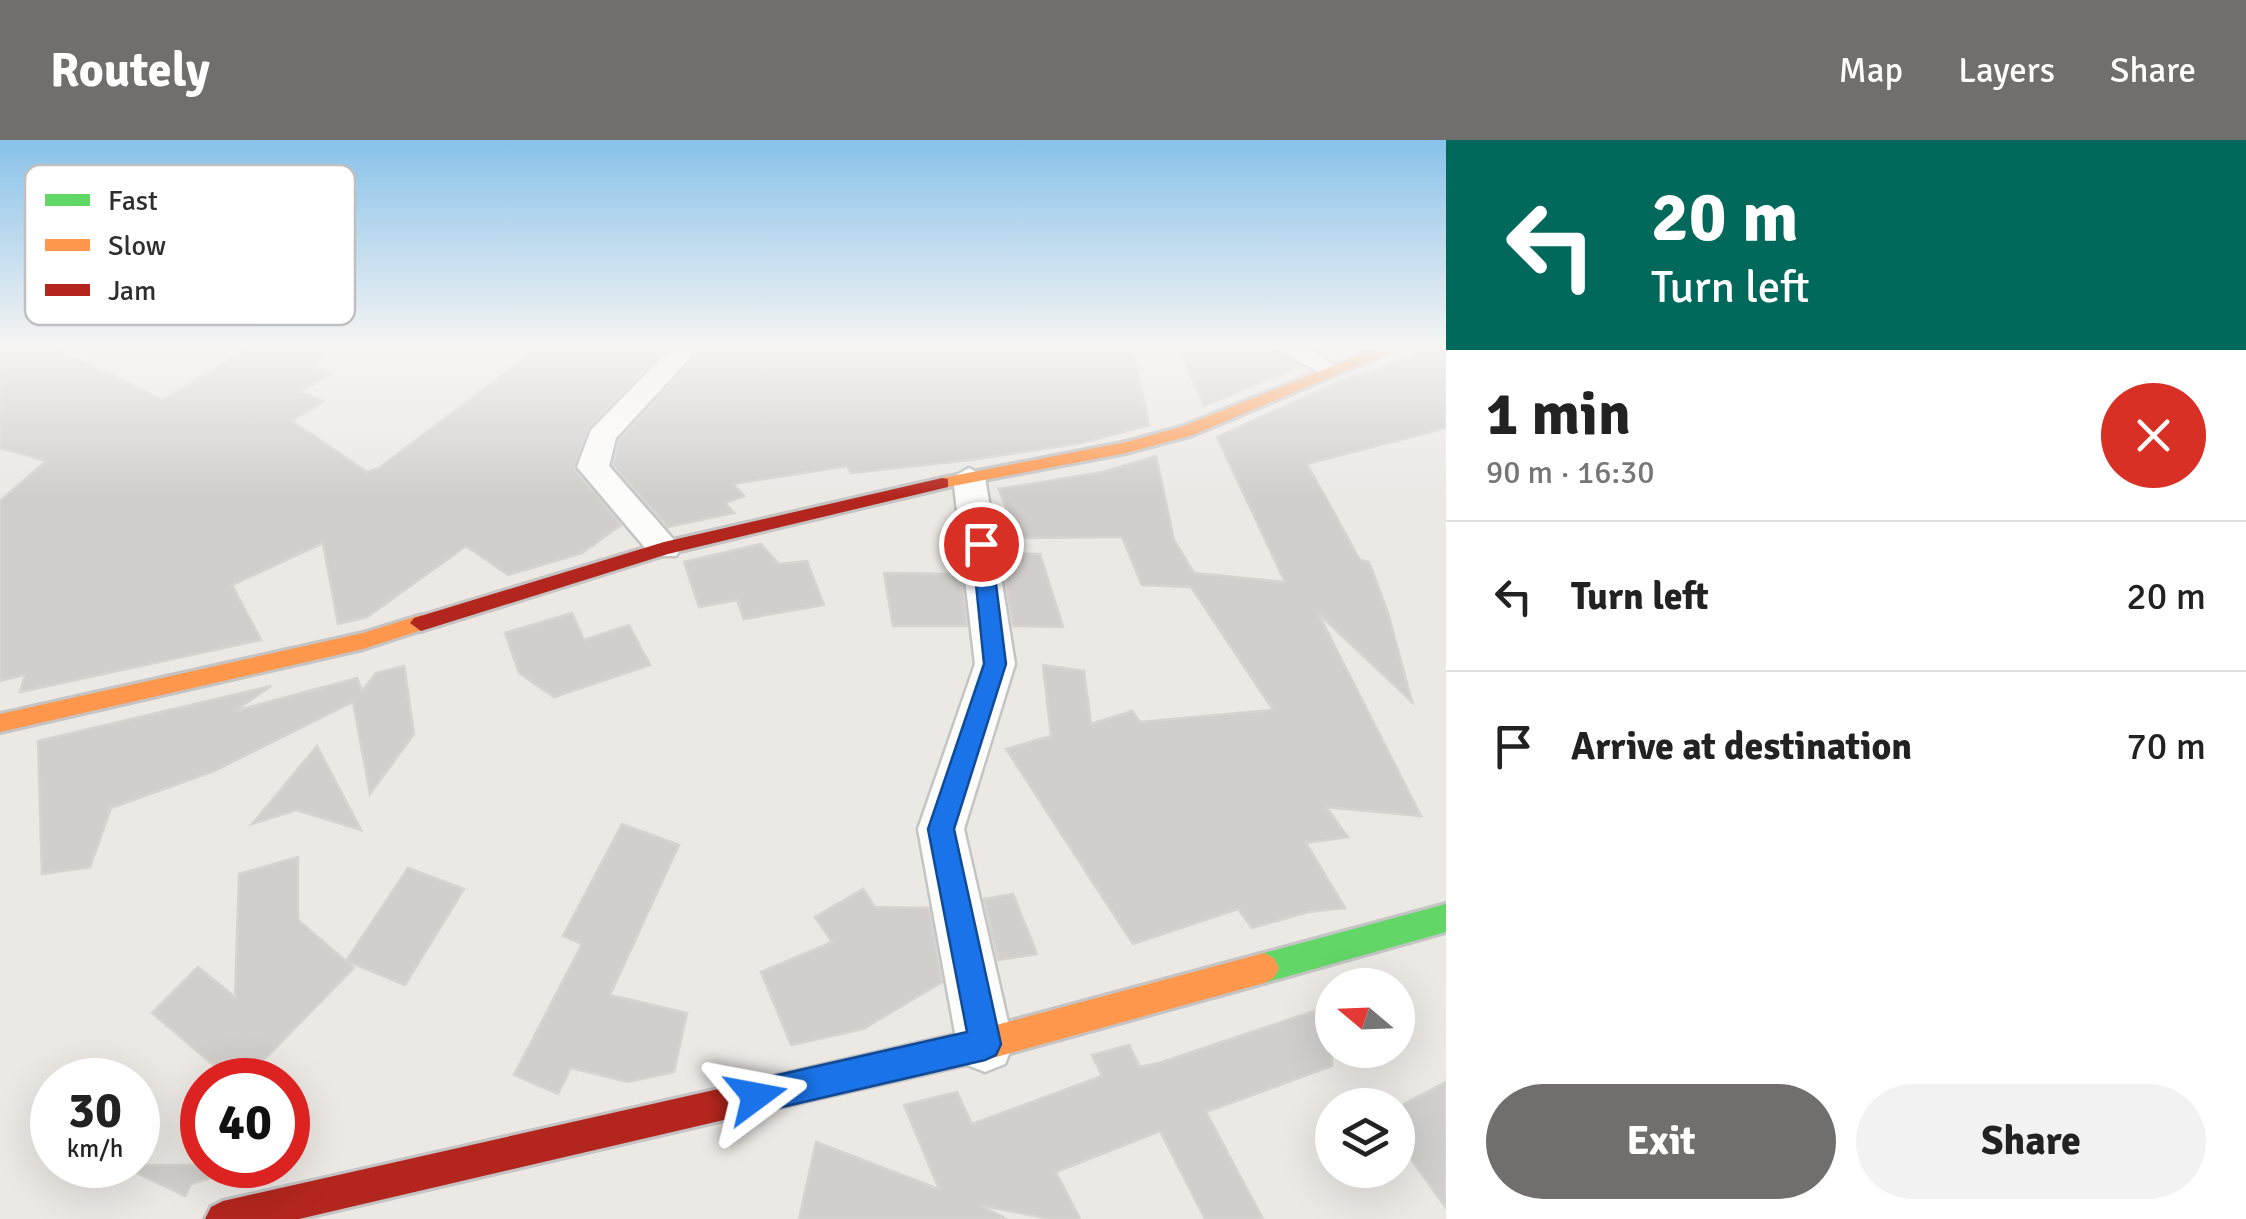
<!DOCTYPE html>
<html lang="en">
<head>
<meta charset="utf-8">
<style>
  :root { --surface:#fff; --page:#f2f2f2; --text:#222; --muted:#767676; --line:#e0e0e0; --accent:#706f6e }
  body { margin:0; font-family:Signika,sans-serif; background:var(--page); color:var(--text); height:100vh; display:flex; flex-direction:column; font-size:38px; white-space:nowrap }
  * { box-sizing:border-box; margin:0 }
  p { font-size:32px; color:var(--muted) }
  .icon { flex:none; width:55px; height:55px; fill:none; stroke:currentColor; stroke-width:2; stroke-linecap:round; stroke-linejoin:round }
  .map { position:relative; flex:1; overflow:hidden }
  .side { display:flex; flex-direction:column; background:var(--surface); width:800px }
  .side>* { flex:none }
  .guide { background:#00695c; color:#fff; overflow:hidden }
  .needle { width:65px; rotate:289deg }
  .controls { position:absolute; left:1315px; top:828px; display:grid; gap:20px }
  .controls a { display:grid; place-items:center; width:100px; height:100px; border-radius:50%; background:var(--surface); box-shadow:0 10px 40px #0002; font-size:50px }
  .speed { position:absolute; left:30px; top:918px; display:flex; gap:20px; font-size:50px; font-weight:700; text-align:center }
  .speed>* { display:grid; place-content:center; width:130px; height:130px; border-radius:50%; background:var(--surface); box-shadow:0 10px 40px #0002; line-height:1 }
  .speed small { font-size:25px; font-weight:400 }
  .speed .limit { border:15px solid #d22; background:#fff; color:#111 }
  .pin { position:absolute; display:grid; place-items:center; width:85px; height:85px; color:#fff; margin:-42px; border:5px solid #fff; border-radius:50%; box-shadow:0 2px 10px #0007 }
  .me { position:absolute; width:110px; margin:-55px; rotate:77deg; stroke-linejoin:round; filter:drop-shadow(0 0 8px #0008) }
  .turn { display:flex; align-items:center; gap:35px; height:210px; padding:0 40px; font-size:45px }
  .turn .icon { width:130px; height:130px; stroke-width:2.5 }
  .turn b { display:block; font-size:70px; line-height:85px }
  .round { display:grid; place-items:center; flex:none; width:105px; height:105px; border-radius:52px; background:var(--page) }
  .overview { display:flex; align-items:center; justify-content:space-between; height:170px; padding:0 40px }
  h1 { font-size:60px; font-weight:700; line-height:75px }
  .button { display:flex; gap:20px; margin-top:auto; padding:20px 40px }
  .button a { flex:1; height:115px; border-radius:60px; background:var(--accent); color:#fff; font-size:40px; font-weight:700; line-height:115px; text-align:center }
  .button a+a { background:var(--page); color:var(--text) }
  ul { padding:0; list-style:none }
  li { display:flex; align-items:center; gap:30px; height:150px; padding:0 40px; border-top:2px solid var(--line) }
  li div { flex:1 }
  li b { display:block; font-size:38px }
  li em { font-style:normal }
  header { display:flex; align-items:center; gap:60px; box-sizing:border-box; height:140px; padding:0 50px; background:var(--accent); color:#fff }
  header strong { font-size:48px }
  nav { display:flex; gap:55px; margin-inline-start:auto; font-size:35px }
  main { display:flex; flex:1; min-height:0 }
  .map>svg:first-child { display:block }
  .building { fill:#d1cecb; stroke:#d7d4d0; stroke-width:2.5 }
  .lines { fill:none; stroke-linecap:round; stroke-linejoin:round }
  .street-casing { stroke:#c5c4c5; stroke-width:5 }
  .fast-casing { stroke:#c5c4c5; stroke-width:6 }
  .slow-casing { stroke:#c5c4c5; stroke-width:6 }
  .jam-casing { stroke:#c5c4c5; stroke-width:6 }
  .street { fill:#fcfcfb; fill-rule:evenodd }
  .fast { fill:#63d668; fill-rule:evenodd }
  .slow { fill:#ff974d; fill-rule:evenodd }
  .jam { fill:#b3261e; fill-rule:evenodd }
  .route { fill:#1a73e8; stroke:#114b97; stroke-width:2.5 }
  .key { fill:#fff; stroke:#c0c0c0; stroke-width:2.5 }
  .key-label { font-size:28px; fill:#2e2e2e }
</style>
</head>
<body>
<header>
<strong>Routely</strong>
<nav><a>Map</a><a>Layers</a><a>Share</a></nav>
</header>
<main>
<div class="map">
<svg width="1446" height="1079" viewBox="0 0 1446 1079">
  <rect width="100%" height="100%" fill="#ece8e4"/>
  <g class="building">
    <path d="M0,205L54,208L163,260L254,205H344L311,226L332,233L300,252L324,261L292,281L367,332L379,328L542,205H669L588,289L574,329L621,385L582,413L508,435L466,406L367,477L338,484L323,403L232,445L261,500L20,552L25,535L0,541V361L46,321L0,308Z"/>
    <path d="M706,205H1132L1149,285L1082,303L970,320L851,333L847,326L733,344L744,356L725,363L734,373L668,387L613,325L619,300Z"/>
    <path d="M1177,205H1266L1301,226L1204,266Z"/>
    <path d="M1421,205H1446V288L1307,324L1360,420L1369,422L1388,473L1412,562L1318,473L1421,676L1326,667L1348,697L1306,703L1345,768L1308,772L1252,788L1238,769L1133,804L1006,609L1051,596L1043,525L1084,531L1091,584L1132,571L1140,582L1273,570L1191,447L1142,445L1122,397L1017,398L999,349L1102,332L1156,316L1174,400L1194,433L1285,442L1217,297L1342,240L1413,217Z"/>
    <path d="M761,404L779,424L807,421L824,465L744,479L737,460L699,467L684,422Z"/>
    <path d="M1001,413L1040,414L1063,487L1013,486Z"/>
    <path d="M884,433L961,434L967,486H893Z"/>
    <path d="M572,473L584,500L629,485L650,525L554,557L519,533L505,493Z"/>
    <path d="M404,526L414,594L370,654L353,562L214,631L111,668L90,727L42,734L38,601L271,546L235,571L357,538L362,551L376,533Z"/>
    <path d="M317,606L361,690L296,670L252,684Z"/>
    <path d="M622,684L679,705L610,855L687,873L674,932L628,942L571,928L558,954L514,935L582,804L563,796Z"/>
    <path d="M298,717V780L354,828L244,940H231L152,873L198,827L235,857L239,734Z"/>
    <path d="M408,728L464,749L405,845L346,821Z"/>
    <path d="M863,749L875,767L929,768L942,842L863,889L791,905L761,832L832,802L815,777Z"/>
    <path d="M1013,754L1037,814L998,820L984,759Z"/>
    <path d="M1332,865V926L1206,972L1263,1079H1205L1160,991L1056,1032L1080,1079H1050L979,1065L1007,1079H799L816,1002L939,1049L904,965L957,952L972,984L1102,936L1092,915L1129,905L1140,927L1159,923Z"/>
    <path d="M1446,942V1068L1398,1001V967Z"/>
    <path d="M120,1025H255L191,1044L185,1056Z"/>
  </g>
  <g class="lines">
    <defs>
      <g id="street">
        <path d="M674,205H702L616,298L609,326L681,408L676,416H652L577,327L591,290Z"/>
        <path d="M1269,205H1302L1341,229L1328,237Z"/>
        <path d="M969,328L985,337L1015,524L964,689L1013,904L1005,924L985,932L965,924L957,904L918,689L975,524L953,337Z"/>
      </g>
      <path id="fast" d="M1446,764V792L1264,843L1254,838L1249,828L1254,818L1264,813Z"/>
      <g id="slow">
        <path d="M1385,205H1406L1193,295L1126,313L942,348L933,343L942,338L1126,302L1181,287Z"/>
        <path d="M421,475L432,483L428,488L363,509L0,592V574L363,493Z"/>
        <path d="M1264,813L1274,818L1279,828L1274,838L1264,843L985,920L754,973L743,968L738,957L743,946L754,941L985,888Z"/>
      </g>
      <g id="jam">
        <path d="M942,338L948,339V347L668,414L421,491L410,483L414,478L664,402Z"/>
        <path d="M754,941L765,946L770,957L765,968L754,973L299,1079H205L211,1067L223,1061Z"/>
      </g>
    </defs>
    <use href="#street" class="street-casing"/>
    <use href="#fast" class="fast-casing"/>
    <use href="#slow" class="slow-casing"/>
    <use href="#jam" class="jam-casing"/>
    <use href="#street" class="street"/>
    <use href="#fast" class="fast"/>
    <use href="#slow" class="slow"/>
    <use href="#jam" class="jam"/>
  </g>
  <linearGradient id="sky" x2="0" y2="1"><stop stop-color="#88c2ea"/><stop offset="0.58" stop-color="#f6f5f3"/><stop offset="1" stop-color="#f6f5f3" stop-opacity="0"/></linearGradient>
  <rect width="1446" height="356" fill="url(#sky)"/>
  <path class="route" d="M981,397L991,404L1006,524L954,689L1001,904L996,915L985,920L756,973L745,968L740,956L745,945L756,940L967,892L928,689L984,524L972,404Z"/>
  <rect x="25" y="25" width="330" height="160" rx="15" class="key"/>
  <rect x="45" y="54" width="45" height="12" fill="#63d668"/>
  <rect x="45" y="99" width="45" height="12" fill="#ff974d"/>
  <rect x="45" y="144" width="45" height="12" fill="#b3261e"/>
  <g class="key-label">
    <text x="108" y="70">Fast</text>
    <text x="108" y="115">Slow</text>
    <text x="108" y="160">Jam</text>
  </g>
</svg>
<div class="controls">
<a><svg class="needle" viewBox="-14 -14 28 28"><path d="M0-13l5 13h-10z" fill="#e53935"/><path d="M0 13l5-13h-10z" fill="#767676"/></svg></a>
<a><svg class="icon" aria-label="layers" viewBox="0 0 24 24"><path d="M12 4l9 5-9 5-9-5zM3 14l9 5 9-5"/></svg></a>
</div>
<div class="speed"><div>30<small>km/h</small></div><div class="limit">40</div></div>
<div class="pin" style="left:981px;top:404px;background:#d93025"><svg class="icon" aria-label="arrive" viewBox="0 0 24 24"><path d="M6 21V4h12l-3 4 3 4H6"/></svg></div>
<svg class="me" style="left:756px;top:956px" viewBox="-20 -20 40 40"><path d="M0-17L14 15 0 8-14 15z" fill="#1a73e8" stroke="#fff" stroke-width="4"/></svg>
</div>
<section class="side">
<div class="guide">
<div class="turn"><svg class="icon" aria-label="left" viewBox="0 0 24 24"><path d="M17 20v-9H6M10 6l-5 5 5 5"/></svg><div><b>20 m</b>Turn left</div></div>
</div>
<div class="overview"><div><h1>1 min</h1><p>90 m · 16:30</p></div><a class="round" style="background:#d93025;color:#fff"><svg class="icon" aria-label="close" viewBox="0 0 24 24"><path d="M6 6l12 12M18 6L6 18"/></svg></a></div>
<ul>
<li><svg class="icon" aria-label="left" viewBox="0 0 24 24"><path d="M17 20v-9H6M10 6l-5 5 5 5"/></svg><div><b>Turn left</b></div><em>20 m</em></li>
<li><svg class="icon" aria-label="arrive" viewBox="0 0 24 24"><path d="M6 21V4h12l-3 4 3 4H6"/></svg><div><b>Arrive at destination</b></div><em>70 m</em></li>
</ul>
<div class="button"><a>Exit</a><a>Share</a></div>
</section>
</main>
</body>
</html>
